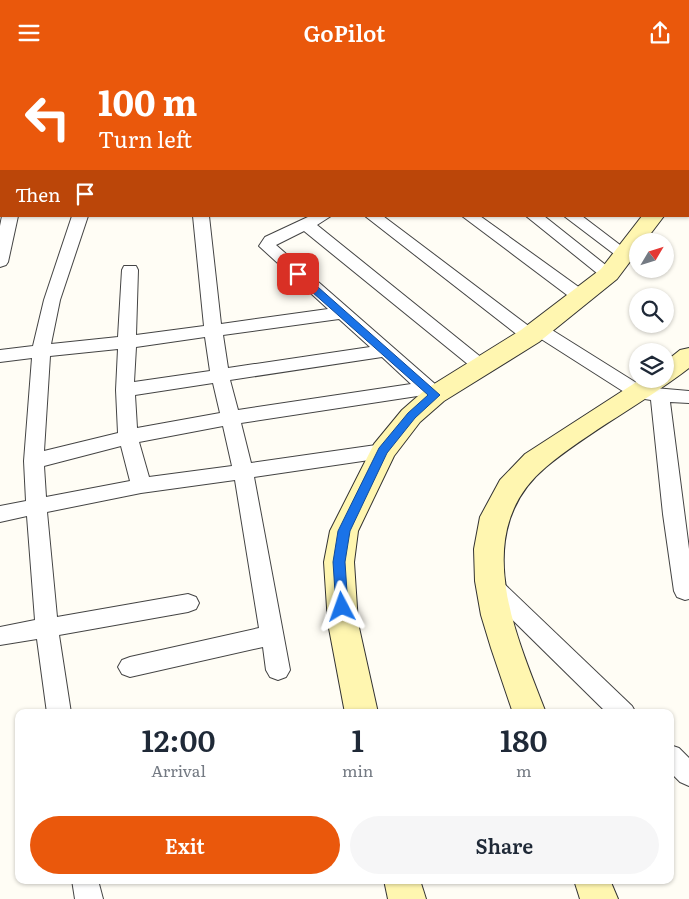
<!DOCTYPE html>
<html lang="en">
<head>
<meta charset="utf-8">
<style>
  :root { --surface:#fff; --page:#f6f6f7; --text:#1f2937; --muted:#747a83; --accent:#ea580c }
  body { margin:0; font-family:Literata,serif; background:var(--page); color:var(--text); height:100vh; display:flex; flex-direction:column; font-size:19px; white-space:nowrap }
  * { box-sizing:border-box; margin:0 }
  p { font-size:16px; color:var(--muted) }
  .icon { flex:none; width:28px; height:28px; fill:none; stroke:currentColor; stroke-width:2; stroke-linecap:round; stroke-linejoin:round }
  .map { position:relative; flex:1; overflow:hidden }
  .drawer { position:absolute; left:15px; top:644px; width:659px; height:175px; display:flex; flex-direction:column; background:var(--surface); border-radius:10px; box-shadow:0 1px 4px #0004 }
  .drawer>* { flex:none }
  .banner { position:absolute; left:0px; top:0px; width:690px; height:152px; box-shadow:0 1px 4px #0004; background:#ea580c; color:#fff; overflow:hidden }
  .needle { width:32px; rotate:52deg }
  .tools { position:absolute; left:629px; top:168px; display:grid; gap:10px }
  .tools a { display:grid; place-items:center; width:45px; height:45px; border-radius:50%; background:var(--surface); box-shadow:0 1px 4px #0004; font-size:25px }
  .pin { position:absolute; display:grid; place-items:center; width:42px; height:42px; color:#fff; margin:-21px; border-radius:10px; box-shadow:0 2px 8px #0006 }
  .me { position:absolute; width:55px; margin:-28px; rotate:356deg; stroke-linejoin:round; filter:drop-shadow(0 0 4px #0008) }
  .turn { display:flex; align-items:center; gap:18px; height:105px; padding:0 15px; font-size:22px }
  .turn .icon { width:65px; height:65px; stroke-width:2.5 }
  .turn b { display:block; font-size:35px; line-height:42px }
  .then { display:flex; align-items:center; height:48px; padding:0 15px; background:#0003; gap:10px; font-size:19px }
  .eta { display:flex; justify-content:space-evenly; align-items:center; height:85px; text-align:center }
  .eta b { font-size:30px; font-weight:600; line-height:35px }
  .primary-button { display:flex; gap:10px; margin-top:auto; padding:10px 15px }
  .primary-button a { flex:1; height:58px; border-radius:30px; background:var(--accent); color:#fff; font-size:20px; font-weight:600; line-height:58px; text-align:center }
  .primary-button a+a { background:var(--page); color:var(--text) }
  header { display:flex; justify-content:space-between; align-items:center; height:65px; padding:0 15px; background:var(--accent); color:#fff; font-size:22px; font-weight:600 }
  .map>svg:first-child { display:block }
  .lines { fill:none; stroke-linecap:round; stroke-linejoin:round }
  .street-casing { stroke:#444; stroke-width:2 }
  .secondary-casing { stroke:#333; stroke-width:2 }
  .street { fill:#fff; fill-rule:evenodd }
  .secondary { fill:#fff6b0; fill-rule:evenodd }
  .route { fill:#1a73e8; stroke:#114b97 }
</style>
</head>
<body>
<header><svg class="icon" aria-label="menu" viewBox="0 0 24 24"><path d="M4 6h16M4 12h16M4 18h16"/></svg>GoPilot<svg class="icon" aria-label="share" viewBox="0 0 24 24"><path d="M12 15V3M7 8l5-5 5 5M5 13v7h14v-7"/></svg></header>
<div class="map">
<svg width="689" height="834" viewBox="0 0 689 834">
  <rect width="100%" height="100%" fill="#fffdf5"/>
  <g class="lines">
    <defs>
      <g id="street">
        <path d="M69,0H82L83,1H69Z"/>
        <path d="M162,0H174L175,1H162Z"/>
        <path d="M452,0H466L467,1H452Z"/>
        <path d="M527,0H541L542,1H527Z"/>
        <path d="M2,151H18L8,197L6,200L0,202V161Z"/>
        <path d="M72,151H88L60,235L51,279L118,272L122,205L124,201H136L138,205L136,270L204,261L193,151H209L221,259L328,244L259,181L265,172L310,151H331L317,160L487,297L490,301L487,305L481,307L475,305L304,166L276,180L435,319L443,329L441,334L434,335L424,330L241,358L251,398L383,379L390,381L393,386L390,391L383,393L254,412L290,605L286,612L278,615L270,612L266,605L263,582L130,612L122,609L118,602L122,595L130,592L259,563L235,415L141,428L47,447L57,552L188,529L196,532L199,538L196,544L188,547L59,570L71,648H47L37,574L0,580V562L35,555L27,451L0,457V441L26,436L24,396L32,293L0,297V285L33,281L44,235ZM339,254L370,282L228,303L223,270ZM205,272L210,306L134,317L136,282ZM118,284L116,325L118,368L44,386L50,291ZM382,292L411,319L238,345L230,315ZM213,318L220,348L137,363L135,330ZM223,361L232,401L149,412L139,377ZM121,381L130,416L46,432L44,401Z"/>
        <path d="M365,151H383L530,262L538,258L544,260L643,322L689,326V338L670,337L689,484V534L685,535L677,532L674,526L663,449L651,335L632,332L538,272L536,275L530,277L524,275Z"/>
        <path d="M462,151H480L587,228L589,232L587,236L581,237L575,236Z"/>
        <path d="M526,151H544L617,209L615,213H603Z"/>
        <path d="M564,151H582L632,189L630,192H618Z"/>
        <path d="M490,510L498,513L632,641L636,648H607L482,525L479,519L482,513Z"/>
        <path d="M670,680L679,683L689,693V721L680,717L670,707Z"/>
        <path d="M72,815H98L103,834H75Z"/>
      </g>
      <g id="secondary">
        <path d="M642,151H664L645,176H638V186L617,214L539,277L444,336L420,357L394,391L358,466L354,497L358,558L378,648H345L328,558L324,497L330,466L374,379L402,345L426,324L521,265L601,204Z"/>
        <path d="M689,283V303C644,338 589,366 546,402C468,467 516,570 546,648H513L491,583L481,550L475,516L474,484L480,452L500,415L525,389L641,314H665V297L680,285Z"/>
        <path d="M384,815H420L426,834H388Z"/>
        <path d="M574,815H610L618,834H580Z"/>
      </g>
    </defs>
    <use href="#street" class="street-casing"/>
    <use href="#secondary" class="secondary-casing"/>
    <use href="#street" class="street"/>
    <use href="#secondary" class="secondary"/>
  </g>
  <path class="route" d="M298,206L301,207L440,330L415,353L387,388L350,466L345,497L348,542L347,546L342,548L338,546L336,542L333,497L338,466L379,383L408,348L428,330L294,211L293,209Z"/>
</svg>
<div class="tools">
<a><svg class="needle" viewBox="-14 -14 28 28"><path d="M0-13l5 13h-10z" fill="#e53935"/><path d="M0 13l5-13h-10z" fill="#747a83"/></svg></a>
<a><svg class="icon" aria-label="search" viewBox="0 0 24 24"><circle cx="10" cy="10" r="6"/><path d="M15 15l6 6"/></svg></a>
<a><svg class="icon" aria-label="layers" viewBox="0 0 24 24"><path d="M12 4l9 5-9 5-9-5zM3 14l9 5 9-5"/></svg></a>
</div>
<div class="pin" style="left:298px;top:209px;background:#d93025"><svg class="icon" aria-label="arrive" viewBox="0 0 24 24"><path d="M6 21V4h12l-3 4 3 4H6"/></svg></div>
<svg class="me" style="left:342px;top:542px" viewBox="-20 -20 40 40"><path d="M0-17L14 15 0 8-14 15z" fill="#1a73e8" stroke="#fff" stroke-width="4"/></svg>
<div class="banner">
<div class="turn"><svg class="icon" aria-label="left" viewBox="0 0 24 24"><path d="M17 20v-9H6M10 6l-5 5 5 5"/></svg><div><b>100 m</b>Turn left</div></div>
<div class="then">Then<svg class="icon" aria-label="arrive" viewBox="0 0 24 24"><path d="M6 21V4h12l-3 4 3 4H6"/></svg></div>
</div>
<section class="drawer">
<div class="eta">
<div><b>12:00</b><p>Arrival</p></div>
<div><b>1</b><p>min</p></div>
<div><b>180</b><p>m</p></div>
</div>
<div class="primary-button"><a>Exit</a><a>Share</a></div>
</section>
</div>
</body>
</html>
